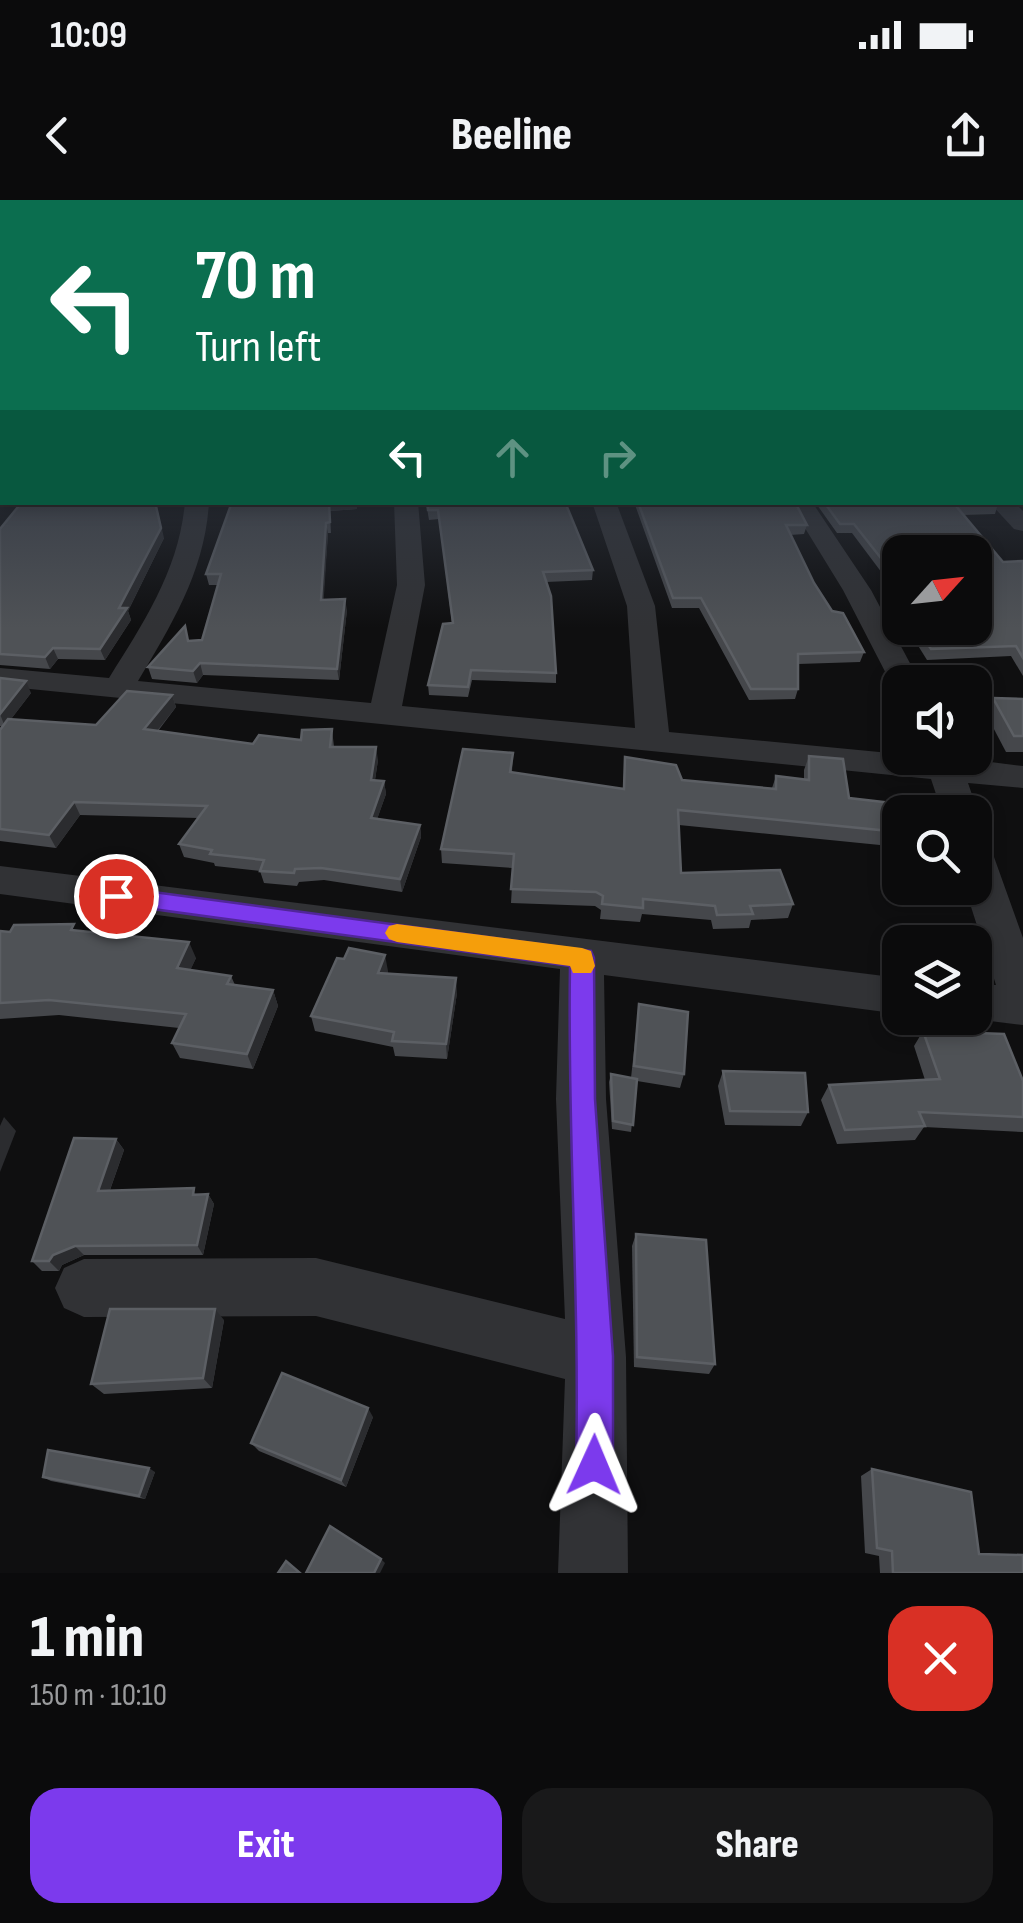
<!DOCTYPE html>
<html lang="en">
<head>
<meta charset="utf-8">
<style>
  :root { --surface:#0b0b0c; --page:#19191a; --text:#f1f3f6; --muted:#9a9b9d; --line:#2b2b2d; --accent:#7c3aed }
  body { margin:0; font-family:"Sofia Sans Condensed",sans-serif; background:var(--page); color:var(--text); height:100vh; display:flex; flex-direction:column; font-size:38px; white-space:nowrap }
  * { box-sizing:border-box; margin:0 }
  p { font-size:32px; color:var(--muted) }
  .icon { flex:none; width:55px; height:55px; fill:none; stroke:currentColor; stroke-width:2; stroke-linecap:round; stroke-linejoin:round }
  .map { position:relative; height:1373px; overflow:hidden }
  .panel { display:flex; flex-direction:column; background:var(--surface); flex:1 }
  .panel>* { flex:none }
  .guide { position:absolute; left:0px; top:0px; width:1025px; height:305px; box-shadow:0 5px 15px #0003,0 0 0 2px var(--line); background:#0b6e4f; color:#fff; overflow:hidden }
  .needle { width:65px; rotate:63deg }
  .fabs { position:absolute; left:882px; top:335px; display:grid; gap:20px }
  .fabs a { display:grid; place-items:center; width:110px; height:110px; border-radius:20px; background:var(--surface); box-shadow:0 5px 15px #0003,0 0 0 2px var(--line); font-size:50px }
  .pin { position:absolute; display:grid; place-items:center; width:85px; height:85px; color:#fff; margin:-42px; border:5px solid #fff; border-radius:50%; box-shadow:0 2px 10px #0007 }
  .me { position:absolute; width:110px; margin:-55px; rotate:1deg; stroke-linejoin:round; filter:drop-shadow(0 0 8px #0008) }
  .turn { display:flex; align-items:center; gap:35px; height:210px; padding:0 30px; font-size:45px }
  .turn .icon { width:130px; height:130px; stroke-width:2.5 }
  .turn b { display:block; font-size:70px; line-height:85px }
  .lanes { display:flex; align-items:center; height:95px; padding:0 30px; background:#0003; justify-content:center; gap:50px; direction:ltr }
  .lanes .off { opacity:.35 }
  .round { display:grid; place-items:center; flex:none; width:105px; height:105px; border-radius:30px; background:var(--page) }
  .head { display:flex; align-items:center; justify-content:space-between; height:170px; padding:0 30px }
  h1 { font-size:60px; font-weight:800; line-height:75px }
  .cta { display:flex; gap:20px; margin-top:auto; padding:20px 30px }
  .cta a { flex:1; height:115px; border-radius:30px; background:var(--accent); color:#fff; font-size:40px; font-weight:800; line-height:115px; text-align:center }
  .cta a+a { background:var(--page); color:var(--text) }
  .status { display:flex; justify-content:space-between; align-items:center; height:70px; padding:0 50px; background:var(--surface); direction:ltr }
  .status svg { height:28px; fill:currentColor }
  header { display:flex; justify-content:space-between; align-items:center; height:130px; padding:0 30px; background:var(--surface); font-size:45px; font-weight:800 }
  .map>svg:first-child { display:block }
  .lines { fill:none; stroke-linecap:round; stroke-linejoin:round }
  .street { fill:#313235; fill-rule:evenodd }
  .wall { fill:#45474b }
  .shaded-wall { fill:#2b2c2f }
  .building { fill:#4f5256; stroke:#5c5f64; stroke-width:2.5 }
  .route { fill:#7c3aed; stroke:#51269a; stroke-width:2.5 }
  .slow { fill:#f59e0b }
</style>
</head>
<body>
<div class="status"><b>10:09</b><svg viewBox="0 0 49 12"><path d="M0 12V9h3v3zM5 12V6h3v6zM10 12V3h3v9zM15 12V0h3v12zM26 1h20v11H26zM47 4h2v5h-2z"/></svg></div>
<header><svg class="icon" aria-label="back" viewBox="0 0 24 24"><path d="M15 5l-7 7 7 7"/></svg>Beeline<svg class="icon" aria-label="share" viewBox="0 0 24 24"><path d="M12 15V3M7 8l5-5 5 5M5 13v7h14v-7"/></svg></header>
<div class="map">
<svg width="1023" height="1373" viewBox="0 0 1023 1373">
  <rect width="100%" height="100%" fill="#0f0f10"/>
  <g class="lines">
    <g class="street">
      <path d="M185,302H209C205,371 172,424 138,481L371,503L397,385L394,302H418L425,385L402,506L635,528L627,406L592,302H616L655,406L669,532L900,554V558H958L1023,566V588L968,583L978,612L975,618V612H942L931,579L0,486V468L109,478C144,422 179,370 185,302Z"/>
      <path d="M789,302H812L871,390L920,482H900V490L894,489L843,390Z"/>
      <path d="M989,302H1014L1023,311V331L1014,329Z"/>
      <path d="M975,643L989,647L994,657L1023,738V825L966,818H975V784L996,785L965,688H975Z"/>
      <path d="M0,666L900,778V814L604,775L606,899L626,1157L628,1373H558L565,1179L316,1116L84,1117L64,1108L55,1088L64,1068L84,1059L316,1058L565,1119L556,899L560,769L0,694Z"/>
    </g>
  </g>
  <g class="wall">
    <path d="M232,302H357V309L330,311L331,333H328L323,400L347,410L339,480L203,475L197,483L152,479L148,467L189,441L202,440L218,385H209L206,374Z"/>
    <path d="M426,302H565L593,370L592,380L546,382L556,473V483L472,480L468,497L429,495L428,485L452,423L439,319L429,320Z"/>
    <path d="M634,302H795L807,325L804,334L790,335L814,383L832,411L864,452L860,462L798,464V489L795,499L749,500L699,408H672Z"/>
    <path d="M815,302H997L998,304L995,314L963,315L1003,362L1023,361V476L1011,456L927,460L907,428H975L900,352V417L884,391L888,381L852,333H837Z"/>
    <path d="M0,329L164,338L128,411L131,420L105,460L58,459L50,469L0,465Z"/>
    <path d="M0,478L31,493L11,519L96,525L172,495L176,507L158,531L253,544L301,540L332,529L334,547L378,560L375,580L384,581L386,594L377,619L420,625L421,637L402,692L324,680L299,682L297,686L264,683L260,671L215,666L214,663L184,657L179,644L198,618L80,615L56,648L0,641V530L3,527L0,526Z"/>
    <path d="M993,498L1023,499V552H1006L986,514Z"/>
    <path d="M513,553L512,572L623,589L625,557L682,580L772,588L776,576L804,580V570L809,556L849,598L900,612V647L679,625L681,673L793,704L788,718L751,720L749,728L713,729L711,720L642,714L640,722L600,719L601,710L595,706L511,703L513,668L442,663L441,649Z"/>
    <path d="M0,731H78L196,758L190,770L231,776L235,785L273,790L278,806L253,869L180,858L172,843L179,828L59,815L0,819Z"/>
    <path d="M388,771L387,774L457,793L447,859L395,856L393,847L315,831L311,816Z"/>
    <path d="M639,804L684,874L680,888L637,881L631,932L612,929L609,882L611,874L631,878Z"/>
    <path d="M923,831L1023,881V932L924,927L915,940L837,944L821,900L829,885L925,880L914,846Z"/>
    <path d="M723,871L808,912L801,926L725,925L718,886Z"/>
    <path d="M116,939L124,950L110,990L208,994L214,1004L203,1055H84L62,1065L59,1071H42L32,1061Z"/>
    <path d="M636,1034L715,1164L709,1174L634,1167L632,1046Z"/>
    <path d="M224,1120L212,1188L104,1194L91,1184Z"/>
    <path d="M373,1217L346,1287L259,1251L251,1243Z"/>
    <path d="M872,1269L979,1354L1023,1373H880L879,1356L865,1353L861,1276Z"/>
    <path d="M155,1272L145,1299L51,1281L43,1277Z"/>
  </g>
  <g class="shaded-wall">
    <path d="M156,302L164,338L128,411L131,420L105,460L100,449L119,408Z"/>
    <path d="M329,302H357V309L330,311L331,333Z"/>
    <path d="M326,323L328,333L323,411L321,400Z"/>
    <path d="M345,399L347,410L339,480L337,469Z"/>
    <path d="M53,448L58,459L50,469L45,457Z"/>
    <path d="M200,463L203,475L197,483L193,471Z"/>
    <path d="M26,481L31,493L5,527L0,514Z"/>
    <path d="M172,495L176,507L149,541L144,529Z"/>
    <path d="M376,547L378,560L373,593L371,580Z"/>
    <path d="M384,581L386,594L373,631L371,618Z"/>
    <path d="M74,602L80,615L56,648L49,635Z"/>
    <path d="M420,625L421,637L402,692L400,679Z"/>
    <path d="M189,742L196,758L184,784L177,768Z"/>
    <path d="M385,755L388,771L381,789L378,773Z"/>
    <path d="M456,778L457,793L447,859L446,844Z"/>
    <path d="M273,790L278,806L253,869L247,854Z"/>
    <path d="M4,917L16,931L0,972V926Z"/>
    <path d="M116,939L124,950L106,1001L98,991Z"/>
    <path d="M208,994L214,1004L203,1055L197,1045Z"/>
    <path d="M75,1046L84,1055L62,1065L59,1071L49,1061L53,1055Z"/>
    <path d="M215,1109L224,1120L212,1188L203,1178Z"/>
    <path d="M368,1208L373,1217L346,1287L341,1280Z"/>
    <path d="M149,1268L155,1272L145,1299L139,1296Z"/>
    <path d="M381,1359L385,1363L380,1373H374Z"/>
  </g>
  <g class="building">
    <path d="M22,302H155L161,328L119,408H127L100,449L53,448L45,457L0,454V329Z"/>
    <path d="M232,302H329L330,322L326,323L321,400L345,399L337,469L200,463L193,471L148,467L185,426L188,441L202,440L221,374H206Z"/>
    <path d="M427,302H565L593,370L543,372L551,396L556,473L471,470L468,487L428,485L443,424L453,423L438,310H428Z"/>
    <path d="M638,302H795L807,325H786L814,383L832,411L843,413L864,452L798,454V489H751L701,398H673Z"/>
    <path d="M824,302H997L998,304L956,306L1003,362L1023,361V458L1016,446L931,449L917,428H975V352H900V401L887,381H899L854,324H840Z"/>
    <path d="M0,478L26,481L0,514Z"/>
    <path d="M127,491L172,495L144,529L253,544L259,535L301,540L302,530L332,529L330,547H376L371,580L384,581L371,618L420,625L400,679L321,668L295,669L294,673L260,671L264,660L210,654L212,650L179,644L207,606L74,602L49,635L0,629V530L8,519L96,525Z"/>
    <path d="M993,498L1023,499V536H1014Z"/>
    <path d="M463,549L513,553L510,572L624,589L625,557L676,565L682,580L776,589V576L809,580V556L843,559L849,598L962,611V612H900V632L678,610L681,673L780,670L793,704L750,706L753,714L717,715L715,706L643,699V708L602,704L603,696L596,692L511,689L514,654L441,649Z"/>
    <path d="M74,724L71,730L189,742L177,768L231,776L227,784L273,790L247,854L172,843L186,814L49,800L0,803V731L10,732L14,725Z"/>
    <path d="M349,748L385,755L378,773L456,778L446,844L392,841L394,832L311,816L337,758L344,759Z"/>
    <path d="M639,804L688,812L684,874L634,866Z"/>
    <path d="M923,831L1004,834L1023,881V917L919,912L925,926L845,930L829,885L940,879Z"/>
    <path d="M723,871L805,873L808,912L730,911Z"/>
    <path d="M611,874L637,879L633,925L613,921Z"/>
    <path d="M74,938L116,939L98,991L194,988L193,995L208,994L197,1045L75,1046L53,1055L49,1061H32Z"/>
    <path d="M636,1034L706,1040L715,1164L637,1157Z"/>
    <path d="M110,1109H215L203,1178L91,1184Z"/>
    <path d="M282,1173L368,1208L341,1280L251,1243Z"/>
    <path d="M48,1250L149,1268L139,1296L43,1277Z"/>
    <path d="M872,1269L971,1292L979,1354L1023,1355V1373H893L892,1351L877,1348Z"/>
    <path d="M330,1326L381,1359L374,1373H306Z"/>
    <path d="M286,1361L300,1373H278Z"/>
  </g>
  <linearGradient id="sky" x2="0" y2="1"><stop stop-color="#080809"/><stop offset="0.55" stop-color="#313742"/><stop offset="1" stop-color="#313742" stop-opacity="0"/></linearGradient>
  <rect width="1023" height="428" fill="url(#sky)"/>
  <path class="route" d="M116,687L591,751L594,758L595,899L613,1156V1265L608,1278L594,1283L581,1278L576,1265C580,1098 567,932 570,766L116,704L105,696Z"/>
  <path class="slow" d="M397,724L582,748L591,751L595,766L591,773H573L570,766L397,742L389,739L385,733L389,726Z"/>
</svg>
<div class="fabs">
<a><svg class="needle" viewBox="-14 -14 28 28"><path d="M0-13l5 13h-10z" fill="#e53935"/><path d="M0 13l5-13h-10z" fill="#9a9b9d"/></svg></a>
<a><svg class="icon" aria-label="sound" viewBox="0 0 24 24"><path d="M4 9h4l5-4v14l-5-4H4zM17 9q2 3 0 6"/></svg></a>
<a><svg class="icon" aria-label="search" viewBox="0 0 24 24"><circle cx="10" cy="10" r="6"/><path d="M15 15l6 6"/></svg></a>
<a><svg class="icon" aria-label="layers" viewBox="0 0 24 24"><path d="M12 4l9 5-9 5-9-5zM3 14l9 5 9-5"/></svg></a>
</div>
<div class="pin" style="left:116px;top:696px;background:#d93025"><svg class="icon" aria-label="arrive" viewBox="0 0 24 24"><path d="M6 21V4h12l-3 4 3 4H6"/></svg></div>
<svg class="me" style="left:594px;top:1265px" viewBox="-20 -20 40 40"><path d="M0-17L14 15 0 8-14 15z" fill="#7c3aed" stroke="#fff" stroke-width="4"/></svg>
<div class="guide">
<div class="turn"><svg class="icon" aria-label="left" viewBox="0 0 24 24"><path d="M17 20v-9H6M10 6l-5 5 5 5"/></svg><div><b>70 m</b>Turn left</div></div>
<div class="lanes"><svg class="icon" aria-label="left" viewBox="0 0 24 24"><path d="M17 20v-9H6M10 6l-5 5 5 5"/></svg><svg class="icon off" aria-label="ahead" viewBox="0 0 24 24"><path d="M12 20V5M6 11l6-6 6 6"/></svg><svg class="icon off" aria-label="right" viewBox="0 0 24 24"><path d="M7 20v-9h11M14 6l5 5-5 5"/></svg></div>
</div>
</div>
<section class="panel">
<div class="head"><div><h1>1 min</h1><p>150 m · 10:10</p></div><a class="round" style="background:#d93025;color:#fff"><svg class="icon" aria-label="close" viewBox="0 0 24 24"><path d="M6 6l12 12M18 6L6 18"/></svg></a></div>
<div class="cta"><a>Exit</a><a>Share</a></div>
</section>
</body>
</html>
